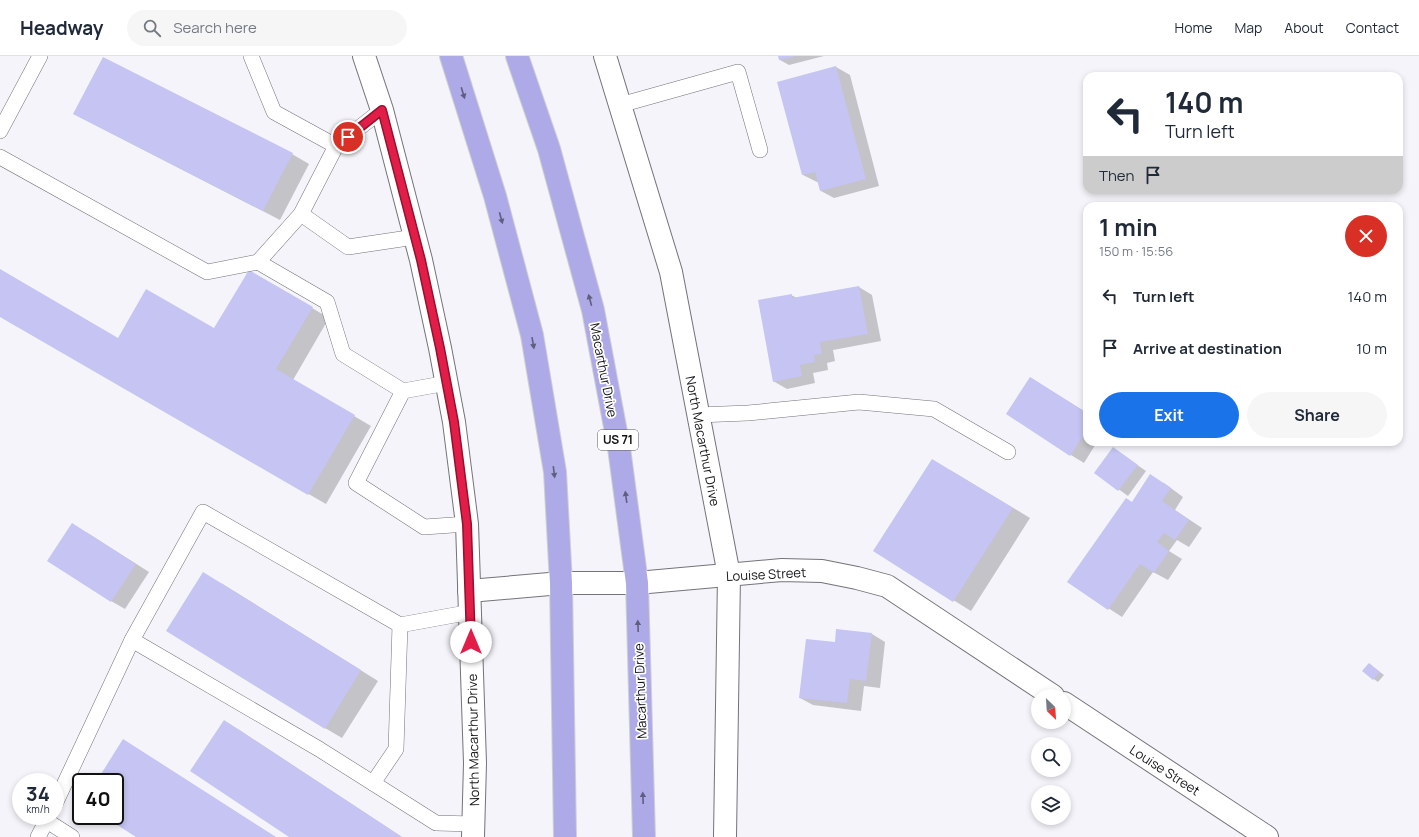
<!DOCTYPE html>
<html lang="en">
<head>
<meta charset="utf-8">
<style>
  :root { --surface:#fff; --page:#f6f6f7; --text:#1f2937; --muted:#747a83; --line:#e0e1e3; --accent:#1a73e8 }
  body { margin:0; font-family:Manrope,sans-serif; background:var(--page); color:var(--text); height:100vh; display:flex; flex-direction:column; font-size:15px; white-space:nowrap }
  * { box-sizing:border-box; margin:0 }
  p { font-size:13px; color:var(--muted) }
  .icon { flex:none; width:22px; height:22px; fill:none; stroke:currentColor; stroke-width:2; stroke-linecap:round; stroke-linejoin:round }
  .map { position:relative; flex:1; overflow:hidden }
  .side { position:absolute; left:1083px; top:146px; width:320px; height:244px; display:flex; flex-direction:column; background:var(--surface); border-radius:12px; box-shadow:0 2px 6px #0003 }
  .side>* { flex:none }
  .banner { position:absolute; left:1083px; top:16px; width:320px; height:122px; border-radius:12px; box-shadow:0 2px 6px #0003; background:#fff; color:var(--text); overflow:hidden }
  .needle { width:26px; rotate:155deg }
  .buttons { position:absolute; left:1031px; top:633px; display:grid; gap:8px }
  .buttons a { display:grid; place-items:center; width:40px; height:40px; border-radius:50%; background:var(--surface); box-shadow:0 2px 6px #0003; font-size:20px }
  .speed { position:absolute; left:12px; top:717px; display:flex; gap:8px; font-size:20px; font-weight:700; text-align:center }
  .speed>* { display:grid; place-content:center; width:52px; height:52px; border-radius:50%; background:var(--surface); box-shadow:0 2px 6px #0003; line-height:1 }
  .speed small { font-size:10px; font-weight:400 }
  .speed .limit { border:2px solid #111; border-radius:6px; background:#fff; color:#111 }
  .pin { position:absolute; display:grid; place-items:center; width:34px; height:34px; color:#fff; margin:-17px; border:2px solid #fff; border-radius:50%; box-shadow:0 1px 4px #0007 }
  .me { position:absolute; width:44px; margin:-22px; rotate:0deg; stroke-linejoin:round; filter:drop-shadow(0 0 3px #0008) }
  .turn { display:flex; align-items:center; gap:14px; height:84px; padding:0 16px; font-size:18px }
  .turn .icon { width:52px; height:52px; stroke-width:2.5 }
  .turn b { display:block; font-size:28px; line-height:34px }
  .then { display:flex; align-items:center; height:38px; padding:0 16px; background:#0003; gap:8px; font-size:15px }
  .round { display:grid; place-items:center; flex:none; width:42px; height:42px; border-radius:21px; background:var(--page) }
  .headline { display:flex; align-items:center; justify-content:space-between; height:68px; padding:0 16px }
  h1 { font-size:24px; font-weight:700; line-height:30px }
  .action { display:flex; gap:8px; margin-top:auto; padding:8px 16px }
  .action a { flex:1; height:46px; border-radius:24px; background:var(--accent); color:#fff; font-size:16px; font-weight:700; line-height:46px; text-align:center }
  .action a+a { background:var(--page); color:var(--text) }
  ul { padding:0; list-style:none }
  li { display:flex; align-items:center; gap:12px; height:52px; padding:0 16px }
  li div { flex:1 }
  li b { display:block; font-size:15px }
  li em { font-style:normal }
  header { display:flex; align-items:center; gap:24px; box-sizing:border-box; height:56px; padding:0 20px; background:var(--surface); border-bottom:1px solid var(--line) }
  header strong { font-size:19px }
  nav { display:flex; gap:22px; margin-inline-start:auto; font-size:14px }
  .search { width:280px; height:36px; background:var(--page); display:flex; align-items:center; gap:10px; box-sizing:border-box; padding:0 14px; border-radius:22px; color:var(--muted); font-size:15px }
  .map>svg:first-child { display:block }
  .shadow { fill:#0003 }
  .building { fill:#c5c4f2 }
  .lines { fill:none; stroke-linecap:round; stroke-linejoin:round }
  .service-casing { stroke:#737379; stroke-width:16 }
  .minor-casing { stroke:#737379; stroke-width:24 }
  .tertiary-casing { stroke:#737379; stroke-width:24 }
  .trunk-casing { stroke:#d0d0d0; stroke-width:24 }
  .service { stroke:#fff; stroke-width:15 }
  .minor { stroke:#fff; stroke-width:22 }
  .tertiary { stroke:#fff; stroke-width:22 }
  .trunk { stroke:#aeaae8; stroke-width:22 }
  .oneway { fill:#605e7f }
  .route-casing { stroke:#92132f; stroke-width:10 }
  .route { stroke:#e11d48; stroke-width:7 }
  .labels { text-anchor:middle; stroke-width:3.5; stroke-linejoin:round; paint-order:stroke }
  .shield { fill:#fff; stroke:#5a5a5c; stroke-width:1 }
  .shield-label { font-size:12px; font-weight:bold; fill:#131316 }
  .street-label { font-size:13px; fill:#131316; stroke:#fff }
</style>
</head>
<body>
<header>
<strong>Headway</strong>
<div class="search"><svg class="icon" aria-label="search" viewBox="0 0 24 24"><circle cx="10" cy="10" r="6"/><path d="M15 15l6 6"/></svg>Search here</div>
<nav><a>Home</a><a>Map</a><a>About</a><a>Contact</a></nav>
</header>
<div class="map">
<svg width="1419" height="781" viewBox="0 0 1419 781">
  <rect width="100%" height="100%" fill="#f4f4fa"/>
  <g class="shadow">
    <path d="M779,0H824L789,9L780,4Z"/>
    <path d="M836,11L850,19L879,130L834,142L821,135L819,126H817L803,119Z"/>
    <path d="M74,58L292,98L309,108L280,164Z"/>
    <path d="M0,214L118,283L215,274L249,215L329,262L293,324L371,370L326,448L0,260Z"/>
    <path d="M859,231L872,239L881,285L833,294L835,305L827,307L828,314L813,317L815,327L787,333L773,325L791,239L797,242Z"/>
    <path d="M1031,322L1087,357V386H1097L1084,407L1071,399Z"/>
    <path d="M1114,393L1146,415L1128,440L1096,417Z"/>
    <path d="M950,414L1030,462L971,555L874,495Z"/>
    <path d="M1164,427L1183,441L1175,454L1202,472L1189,491L1177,484L1169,495L1182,503L1168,524L1153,516L1122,561L1068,526L1132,447Z"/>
    <path d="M86,476L149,516L125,553L111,545Z"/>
    <path d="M221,527L378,625L342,682L325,672Z"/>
    <path d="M872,578L885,586L880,632L864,630L861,655L813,649L800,642Z"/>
    <path d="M1369,608L1384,619L1378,626L1363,615Z"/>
    <path d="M224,665L241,675L402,781H291Z"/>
  </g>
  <g class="building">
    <path d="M778,0H793L794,1L779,4Z"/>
    <path d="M103,1L293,97L263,155L73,58Z"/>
    <path d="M836,10L866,123L820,135L815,116L802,119L777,26Z"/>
    <path d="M0,213L118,282L146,233L214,272L249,214L313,251L276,313L355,359L308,439L0,261Z"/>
    <path d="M859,230L868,278L820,286L822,298L814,299L815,306L800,309L802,320L773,326L758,244L792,238V242Z"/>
    <path d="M1030,321L1087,357V374L1070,400L1006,358Z"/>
    <path d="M1113,391L1138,409L1118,435L1094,417Z"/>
    <path d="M932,403L1013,452L953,546L873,495Z"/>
    <path d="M1150,418L1171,432L1162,445L1189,464L1175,484L1164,477L1157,486L1169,495L1154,517L1140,508L1108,554L1067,526L1126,442L1132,446Z"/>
    <path d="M72,467L136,508L111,546L47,505Z"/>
    <path d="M203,516L361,614L325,673L166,575Z"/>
    <path d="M836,573L872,577L866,625L850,623L847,647L799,642L806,583L835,586Z"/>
    <path d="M1369,607L1380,616L1373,624L1362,615Z"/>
    <path d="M224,664L402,781H289L190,715Z"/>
    <path d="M123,683L276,781H136L103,760H115V726H96Z"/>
  </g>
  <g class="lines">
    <defs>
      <g id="service">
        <path d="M251,0L274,56L336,90"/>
        <path d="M620,49L738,16L760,94"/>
        <path d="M382,54L336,90L301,158L348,191L415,181"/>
        <path d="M0,75L40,0"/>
        <path d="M0,101L207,216L258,206L301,158"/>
        <path d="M258,206L327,246L343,298L403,335L447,327"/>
        <path d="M403,335L356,427L424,471L467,468"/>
        <path d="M698,359L748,357L859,346L934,353L1008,396"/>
        <path d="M132,584L319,693L436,767L473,768"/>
        <path d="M373,727L396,693L400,569"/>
        <path d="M55,748L132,584L203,456L400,569L471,556"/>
        <path d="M47,765L72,781"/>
        <path d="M38,781L49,760"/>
      </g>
      <g id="minor">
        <path d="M469,535L561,527H637L782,514L822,515L857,522L887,530L1053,640"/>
        <path d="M1064,647L1267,781"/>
      </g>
      <g id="tertiary">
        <path d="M364,0L382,54L421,204L440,292L454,366L467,468L475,707L473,781"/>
        <path d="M605,0L671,216L729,519L725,781"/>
      </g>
      <g id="trunk">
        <path d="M451,0L495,140L532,279L555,416L561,527L565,781"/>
        <path d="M517,0L549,93L593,254L619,392L637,527L644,781"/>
      </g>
    </defs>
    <use href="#service" class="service-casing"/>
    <use href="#minor" class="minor-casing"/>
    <use href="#tertiary" class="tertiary-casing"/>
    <use href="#trunk" class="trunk-casing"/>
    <use href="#service" class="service"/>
    <use href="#minor" class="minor"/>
    <use href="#tertiary" class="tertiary"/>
    <use href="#trunk" class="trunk"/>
  </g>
  <defs><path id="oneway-solid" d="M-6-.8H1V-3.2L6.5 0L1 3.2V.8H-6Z"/></defs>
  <g class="oneway">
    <use href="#oneway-solid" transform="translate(463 37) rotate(73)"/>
    <use href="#oneway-solid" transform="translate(501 162) rotate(75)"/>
    <use href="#oneway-solid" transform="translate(590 244) rotate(-105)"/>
    <use href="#oneway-solid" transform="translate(533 287) rotate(80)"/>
    <use href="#oneway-solid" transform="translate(554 416) rotate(83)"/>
    <use href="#oneway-solid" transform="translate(626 441) rotate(-98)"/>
    <use href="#oneway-solid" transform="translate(638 570) rotate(-92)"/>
    <use href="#oneway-solid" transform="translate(643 742) rotate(-92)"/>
  </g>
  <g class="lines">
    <defs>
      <path id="route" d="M348,81L382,54L421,204L440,292L454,366L467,468L471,586"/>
    </defs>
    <use href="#route" class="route-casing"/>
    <use href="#route" class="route"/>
  </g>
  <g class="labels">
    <rect class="shield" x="598" y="374" width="40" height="20" rx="3"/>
    <g class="shield-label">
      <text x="618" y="388">US 71</text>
    </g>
    <g class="street-label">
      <text transform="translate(604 314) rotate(79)" y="5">Macarthur Drive</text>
      <text transform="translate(703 385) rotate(79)" y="5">North Macarthur Drive</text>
      <text transform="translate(766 518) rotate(-3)" y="5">Louise Street</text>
      <text transform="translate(640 635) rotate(-92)" y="5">Macarthur Drive</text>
      <text transform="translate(473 684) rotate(-91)" y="5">North Macarthur Drive</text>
      <text transform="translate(1165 714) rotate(33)" y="5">Louise Street</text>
    </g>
  </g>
</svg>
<div class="buttons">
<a><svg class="needle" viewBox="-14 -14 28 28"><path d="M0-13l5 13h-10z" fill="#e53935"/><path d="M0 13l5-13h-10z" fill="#747a83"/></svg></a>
<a><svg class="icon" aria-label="search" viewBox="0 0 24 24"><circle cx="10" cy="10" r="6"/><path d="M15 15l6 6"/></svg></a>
<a><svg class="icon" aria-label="layers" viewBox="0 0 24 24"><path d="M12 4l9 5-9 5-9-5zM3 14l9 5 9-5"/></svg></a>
</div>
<div class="speed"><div>34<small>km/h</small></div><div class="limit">40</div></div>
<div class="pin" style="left:348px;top:81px;background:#d93025"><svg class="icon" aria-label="arrive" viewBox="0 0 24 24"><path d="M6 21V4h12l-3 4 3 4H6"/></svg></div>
<svg class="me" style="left:471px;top:586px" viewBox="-20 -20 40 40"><circle r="19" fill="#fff"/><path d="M0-13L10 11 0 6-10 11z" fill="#e11d48"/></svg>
<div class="banner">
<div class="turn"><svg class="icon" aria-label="left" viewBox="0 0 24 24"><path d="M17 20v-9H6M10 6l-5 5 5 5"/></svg><div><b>140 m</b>Turn left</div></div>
<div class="then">Then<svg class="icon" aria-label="arrive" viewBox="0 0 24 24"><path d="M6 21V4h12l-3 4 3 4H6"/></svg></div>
</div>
<section class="side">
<div class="headline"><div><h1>1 min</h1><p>150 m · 15:56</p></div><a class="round" style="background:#d93025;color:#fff"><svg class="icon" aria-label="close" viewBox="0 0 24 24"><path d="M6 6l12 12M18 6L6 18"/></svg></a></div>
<ul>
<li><svg class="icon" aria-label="left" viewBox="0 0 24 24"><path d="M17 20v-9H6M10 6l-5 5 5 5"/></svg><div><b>Turn left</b></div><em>140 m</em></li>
<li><svg class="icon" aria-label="arrive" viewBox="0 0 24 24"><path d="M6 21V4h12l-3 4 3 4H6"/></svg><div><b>Arrive at destination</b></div><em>10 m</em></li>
</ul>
<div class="action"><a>Exit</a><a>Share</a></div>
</section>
</div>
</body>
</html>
